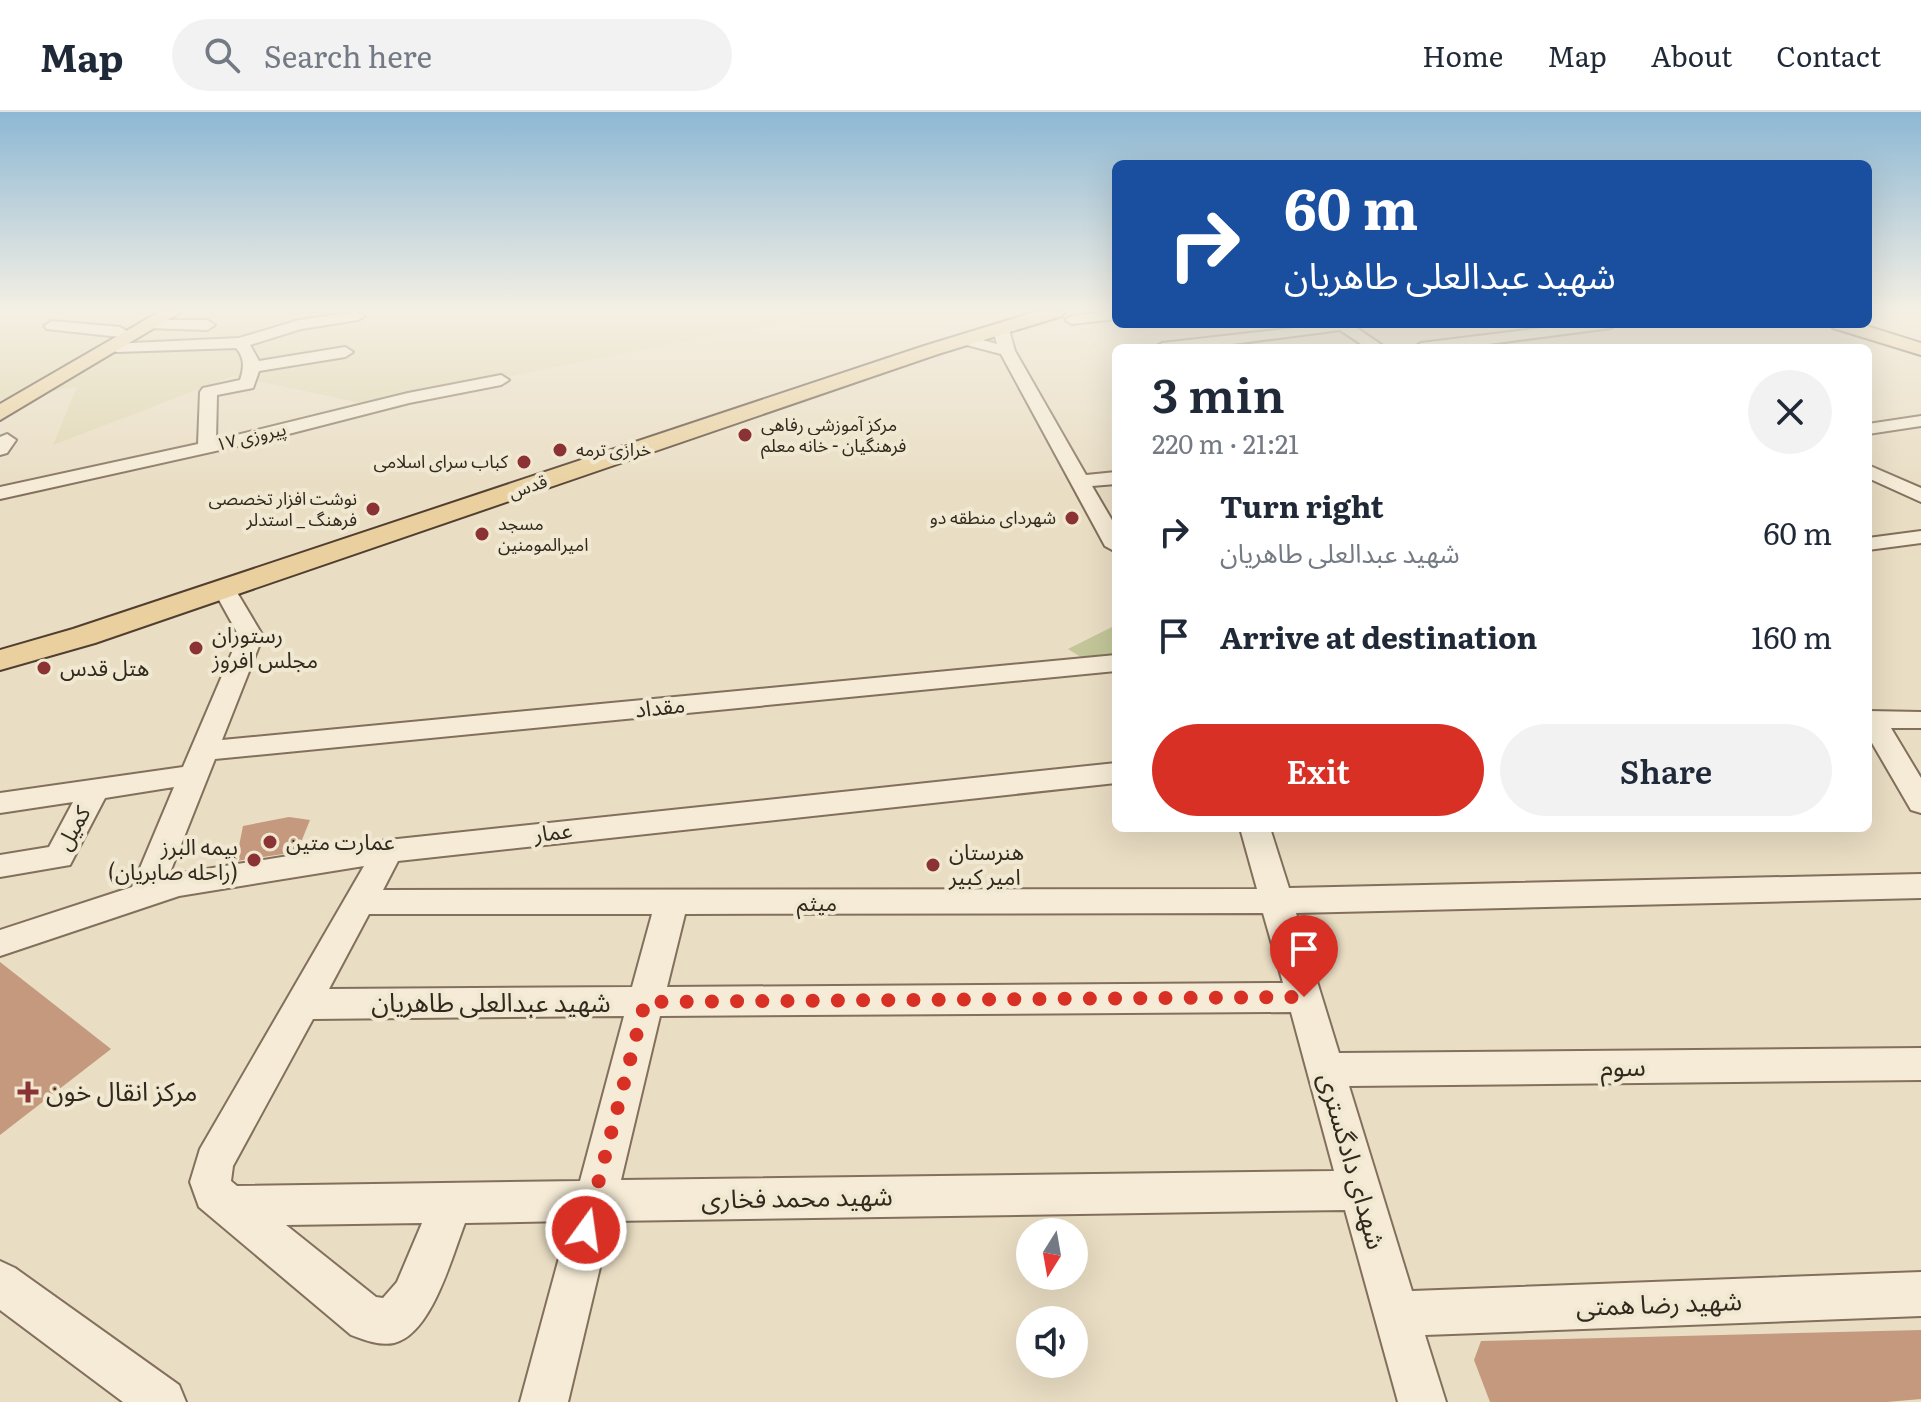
<!DOCTYPE html>
<html lang="en">
<head>
<meta charset="utf-8">
<style>
  :root { --surface:#fff; --page:#f2f2f3; --text:#1f2937; --muted:#747a83; --line:#e0e1e3; --accent:#d93025 }
  body { margin:0; font-family:Literata,"Noto Sans Arabic",serif; background:var(--page); color:var(--text); height:100vh; display:flex; flex-direction:column; font-size:30px; white-space:nowrap }
  * { box-sizing:border-box; margin:0 }
  p { font-size:26px; color:var(--muted) }
  .icon { flex:none; width:44px; height:44px; fill:none; stroke:currentColor; stroke-width:2; stroke-linecap:round; stroke-linejoin:round }
  .map { position:relative; flex:1; overflow:hidden }
  .panel { position:absolute; left:1112px; top:232px; width:760px; height:488px; display:flex; flex-direction:column; background:var(--surface); border-radius:12px; box-shadow:0 8px 32px #0002 }
  .panel>* { flex:none }
  .top-card { position:absolute; left:1112px; top:48px; width:760px; height:168px; border-radius:12px; box-shadow:0 8px 32px #0002; background:#1a4fa0; color:#fff; overflow:hidden }
  .needle { width:52px; rotate:191deg }
  .controls { position:absolute; left:1016px; top:1106px; display:grid; gap:16px }
  .controls a { display:grid; place-items:center; width:72px; height:72px; border-radius:50%; background:var(--surface); box-shadow:0 8px 32px #0002; font-size:40px }
  .pin { position:absolute; display:grid; place-items:center; width:68px; height:68px; color:#fff; margin:-82px -34px; border-radius:50% 50% 50% 0; rotate:-45deg; box-shadow:0 0 8px #0007 }
  .pin .icon { rotate:45deg }
  .me { position:absolute; width:88px; margin:-44px; rotate:14deg; stroke-linejoin:round; filter:drop-shadow(0 0 6px #0008) }
  .turn { display:flex; align-items:center; gap:28px; height:168px; padding:0 40px; font-size:36px }
  .turn .icon { width:104px; height:104px; stroke-width:2.5 }
  .turn b { display:block; font-size:56px; line-height:68px }
  .round { display:grid; place-items:center; flex:none; width:84px; height:84px; border-radius:42px; background:var(--page) }
  .overview { display:flex; align-items:center; justify-content:space-between; height:136px; padding:0 40px }
  h1 { font-size:48px; font-weight:600; line-height:60px }
  .cta { display:flex; gap:16px; margin-top:auto; padding:16px 40px }
  .cta a { flex:1; height:92px; border-radius:48px; background:var(--accent); color:#fff; font-size:32px; font-weight:600; line-height:92px; text-align:center }
  .cta a+a { background:var(--page); color:var(--text) }
  ul { padding:0; list-style:none }
  li { display:flex; align-items:center; gap:24px; height:104px; padding:0 40px }
  li div { flex:1 }
  li b { display:block; font-size:30px }
  li em { font-style:normal }
  header { display:flex; align-items:center; gap:48px; box-sizing:border-box; height:112px; padding:0 40px; background:var(--surface); border-bottom:2px solid var(--line) }
  header strong { font-size:38px }
  nav { display:flex; gap:44px; margin-inline-start:auto; font-size:28px }
  .search { width:560px; height:72px; background:var(--page); display:flex; align-items:center; gap:20px; box-sizing:border-box; padding:0 28px; border-radius:44px; color:var(--muted); font-size:30px }
  .map>svg:first-child { display:block }
  .farmland { fill:#ded6b1 }
  .green { fill:#c2c698 }
  .building { fill:#c4997d }
  .lines { fill:none; stroke-linecap:round; stroke-linejoin:round }
  .minor-casing { stroke:#826f5c; stroke-width:4 }
  .major-casing { stroke:#503e30; stroke-width:4 }
  .minor { fill:#f5ebd6; fill-rule:evenodd }
  .major { fill:#e9d09e; fill-rule:evenodd }
  .route { stroke:#d93025; stroke-width:14; stroke-dasharray:0 25.2 }
  .poi-dot { fill:#8b3234; stroke:#f1e8d2; stroke-width:3 }
  .labels { text-anchor:middle; stroke-width:8; stroke-linejoin:round; paint-order:stroke }
  .far-poi-label { font-size:18px; fill:#33281e; stroke:#f1e8d2; text-anchor:start }
  .far-street-label { font-size:18px; fill:#33281e; stroke:#f1e8d2 }
  .poi-label { font-size:22px; fill:#33281e; stroke:#f1e8d2; text-anchor:start }
  .street-label { font-size:22px; fill:#33281e; stroke:#f1e8d2 }
  .near-street-label { font-size:26px; fill:#33281e; stroke:#f1e8d2 }
  .near-poi-label { font-size:26px; fill:#33281e; stroke:#f1e8d2; text-anchor:start }
</style>
</head>
<body>
<header>
<strong>Map</strong>
<div class="search"><svg class="icon" aria-label="search" viewBox="0 0 24 24"><circle cx="10" cy="10" r="6"/><path d="M15 15l6 6"/></svg>Search here</div>
<nav><a>Home</a><a>Map</a><a>About</a><a>Contact</a></nav>
</header>
<div class="map">
<svg width="1921" height="1290" viewBox="0 0 1921 1290">
  <rect width="100%" height="100%" fill="#e9ddc3"/>
  <path class="farmland" d="M0,200H836L366,292L233,264L53,333L77,275L0,288Z"/>
  <path class="green" d="M1116,513V544L1084,547L1068,537Z"/>
  <g class="building">
    <path d="M289,705L310,708L297,740L236,749L243,714Z"/>
    <path d="M0,850L111,937L0,1023Z"/>
    <path d="M1921,1218V1287L1887,1290H1490L1474,1248L1481,1229Z"/>
  </g>
  <g class="lines">
    <defs>
      <g id="minor">
        <path d="M356,200L365,204L358,208L301,217L250,233L259,249L345,235L353,240L345,245L259,259L253,276L217,283L216,328L408,281L501,263L509,268L501,273L409,291L265,328L0,387V375L198,332L200,280L203,276L240,268C244,256 245,246 236,236L117,240L111,238V232L239,226L299,208Z"/>
        <path d="M1104,200H1116V207L1072,212L1065,208L1072,204Z"/>
        <path d="M152,208H207L215,213L207,218L147,216V210Z"/>
        <path d="M52,209L120,215L128,220L120,225L47,217L44,214Z"/>
        <path d="M1329,212H1351L1386,236H1367L1340,218L1202,236H1154L1162,231Z"/>
        <path d="M1575,212H1618L1611,216L1458,236H1413L1421,231Z"/>
        <path d="M1001,213L1009,218L1015,239L1086,363L1116,360V372L1092,374L1116,415V440L1105,434L1001,242L963,232L960,229L968,224L997,232L993,218Z"/>
        <path d="M1921,304V314L1868,322V312Z"/>
        <path d="M7,322L16,328L7,341L0,343V325Z"/>
        <path d="M1868,353L1921,376V390L1868,366Z"/>
        <path d="M1921,419V431L1868,438V426Z"/>
        <path d="M224,470L232,472L263,524L222,628L1116,543V559L215,647L169,763L388,728L1116,651V671L398,749L383,778L1257,777L1240,716H1270L1289,776L1921,762V786L1296,801L1339,941L1921,936V968L1349,974L1412,1179L1921,1160V1204L1425,1223L1446,1290H1398L1345,1098L611,1109L568,1290H520L569,1109L465,1111C452,1144 432,1222 394,1231C380,1234 364,1228 351,1223L199,1095L190,1070L200,1037L364,754L179,784L0,844V818L132,775L174,675L105,686L70,753L0,765V743L49,735L73,690L0,701V681L183,655L239,524L213,477L216,472ZM1263,801L1283,871L667,875L685,802ZM369,802H652L632,875L329,877ZM1291,900L1334,1059L621,1068L660,904ZM624,904L580,1069L237,1074L231,1069L233,1054L313,907ZM422,1111L397,1170L383,1186L376,1185L286,1113Z"/>
        <path d="M1868,599L1921,600V616H1891L1921,666V701L1911,698L1868,624Z"/>
        <path d="M0,1149L15,1156L179,1273L186,1290H123L0,1198Z"/>
      </g>
      <g id="major">
        <path d="M159,200H181L0,308V292Z"/>
        <path d="M1035,200H1064L1062,204L938,242L95,531L0,558V538L73,517L924,234Z"/>
        <path d="M1830,212H1860L1921,231V243L1833,216Z"/>
      </g>
    </defs>
    <use href="#minor" class="minor-casing"/>
    <use href="#major" class="major-casing"/>
    <use href="#minor" class="minor"/>
    <use href="#major" class="major"/>
  </g>
  <linearGradient id="sky" x2="0" y2="1"><stop stop-color="#8db8d4"/><stop offset="0.52" stop-color="#f5f0e4"/><stop offset="1" stop-color="#f5f0e4" stop-opacity="0"/></linearGradient>
  <rect width="1921" height="381" fill="url(#sky)"/>
  <g class="lines">
    <path class="route" d="M586,1118L645,890L1304,885"/>
  </g>
  <g class="poi-dot">
    <circle cx="745" cy="323" r="8"/>
    <circle cx="560" cy="338" r="8"/>
    <circle cx="524" cy="350" r="8"/>
    <circle cx="373" cy="397" r="8"/>
    <circle cx="1072" cy="406" r="8"/>
    <circle cx="482" cy="422" r="8"/>
    <circle cx="196" cy="536" r="8"/>
    <circle cx="44" cy="556" r="8"/>
    <circle cx="270" cy="730" r="8"/>
    <circle cx="254" cy="748" r="8"/>
    <circle cx="933" cy="753" r="8"/>
    <path d="M24 968h8v8h8v8h-8v8h-8v-8h-8v-8h8z"/>
  </g>
  <g class="labels">
    <g class="far-poi-label">
      <text x="761" y="319">مرکز آموزشی رفاهی<tspan x="761" dy="21">فرهنگیان - خانه معلم</tspan></text>
      <text x="576" y="344">خرازی ترمه</text>
      <text x="508" y="356" text-anchor="end">کباب سرای اسلامی</text>
      <text x="357" y="393" text-anchor="end">نوشت افزار تخصصی<tspan x="357" dy="21">فرهنگ _ استدلر</tspan></text>
      <text x="1056" y="412" text-anchor="end">شهردای منطقه دو</text>
      <text x="498" y="418">مسجد<tspan x="498" dy="21">امیرالمومنین</tspan></text>
    </g>
    <g class="far-street-label">
      <text transform="translate(251 325) rotate(-13)" y="6">پیروزی ۱۷</text>
      <text transform="translate(528 375) rotate(-19)" y="6">قدس</text>
    </g>
    <g class="poi-label">
      <text x="212" y="531">رستوران<tspan x="212" dy="25">مجلس افروز</tspan></text>
      <text x="60" y="564">هتل قدس</text>
      <text x="286" y="738">عمارت متین</text>
      <text x="238" y="743" text-anchor="end">بیمه البرز<tspan x="238" dy="25">(راحله صابریان)</tspan></text>
      <text x="949" y="748">هنرستان<tspan x="949" dy="25">امیر کبیر</tspan></text>
    </g>
    <g class="street-label">
      <text transform="translate(660 595) rotate(-6)" y="8">مقداد</text>
      <text transform="translate(73 716) rotate(-61)" y="8">کمیل</text>
      <text transform="translate(553 720) rotate(-7)" y="8">عمار</text>
      <text x="817" y="799">میثم</text>
    </g>
    <g class="near-street-label">
      <text x="491" y="900">شهید عبدالعلی طاهریان</text>
      <text transform="translate(1623 955) rotate(-1)" y="9">سوم</text>
      <text transform="translate(1352 1049) rotate(74)" y="9">شهدای دادگستری</text>
      <text transform="translate(797 1086) rotate(-1)" y="9">شهید محمد فخاری</text>
      <text transform="translate(1659 1192) rotate(-2)" y="9">شهید رضا همتی</text>
    </g>
    <g class="near-poi-label">
      <text x="46" y="989">مرکز انقال خون</text>
    </g>
  </g>
</svg>
<div class="controls">
<a><svg class="needle" viewBox="-14 -14 28 28"><path d="M0-13l5 13h-10z" fill="#e53935"/><path d="M0 13l5-13h-10z" fill="#747a83"/></svg></a>
<a><svg class="icon" aria-label="sound" viewBox="0 0 24 24"><path d="M4 9h4l5-4v14l-5-4H4zM17 9q2 3 0 6"/></svg></a>
</div>
<div class="pin" style="left:1304px;top:885px;background:#d93025"><svg class="icon" aria-label="arrive" viewBox="0 0 24 24"><path d="M6 21V4h12l-3 4 3 4H6"/></svg></div>
<svg class="me" style="left:586px;top:1118px" viewBox="-20 -20 40 40"><circle r="17" fill="#d93025" stroke="#fff" stroke-width="3"/><path d="M0-11L8 9 0 5-8 9z" fill="#fff"/></svg>
<div class="top-card">
<div class="turn"><svg class="icon" aria-label="right" viewBox="0 0 24 24"><path d="M7 20v-9h11M14 6l5 5-5 5"/></svg><div><b>60 m</b>شهید عبدالعلی طاهریان</div></div>
</div>
<section class="panel">
<div class="overview"><div><h1>3 min</h1><p>220 m · 21:21</p></div><a class="round"><svg class="icon" aria-label="close" viewBox="0 0 24 24"><path d="M6 6l12 12M18 6L6 18"/></svg></a></div>
<ul>
<li><svg class="icon" aria-label="right" viewBox="0 0 24 24"><path d="M7 20v-9h11M14 6l5 5-5 5"/></svg><div><b>Turn right</b><p>شهید عبدالعلی طاهریان</p></div><em>60 m</em></li>
<li><svg class="icon" aria-label="arrive" viewBox="0 0 24 24"><path d="M6 21V4h12l-3 4 3 4H6"/></svg><div><b>Arrive at destination</b></div><em>160 m</em></li>
</ul>
<div class="cta"><a>Exit</a><a>Share</a></div>
</section>
</div>
</body>
</html>
